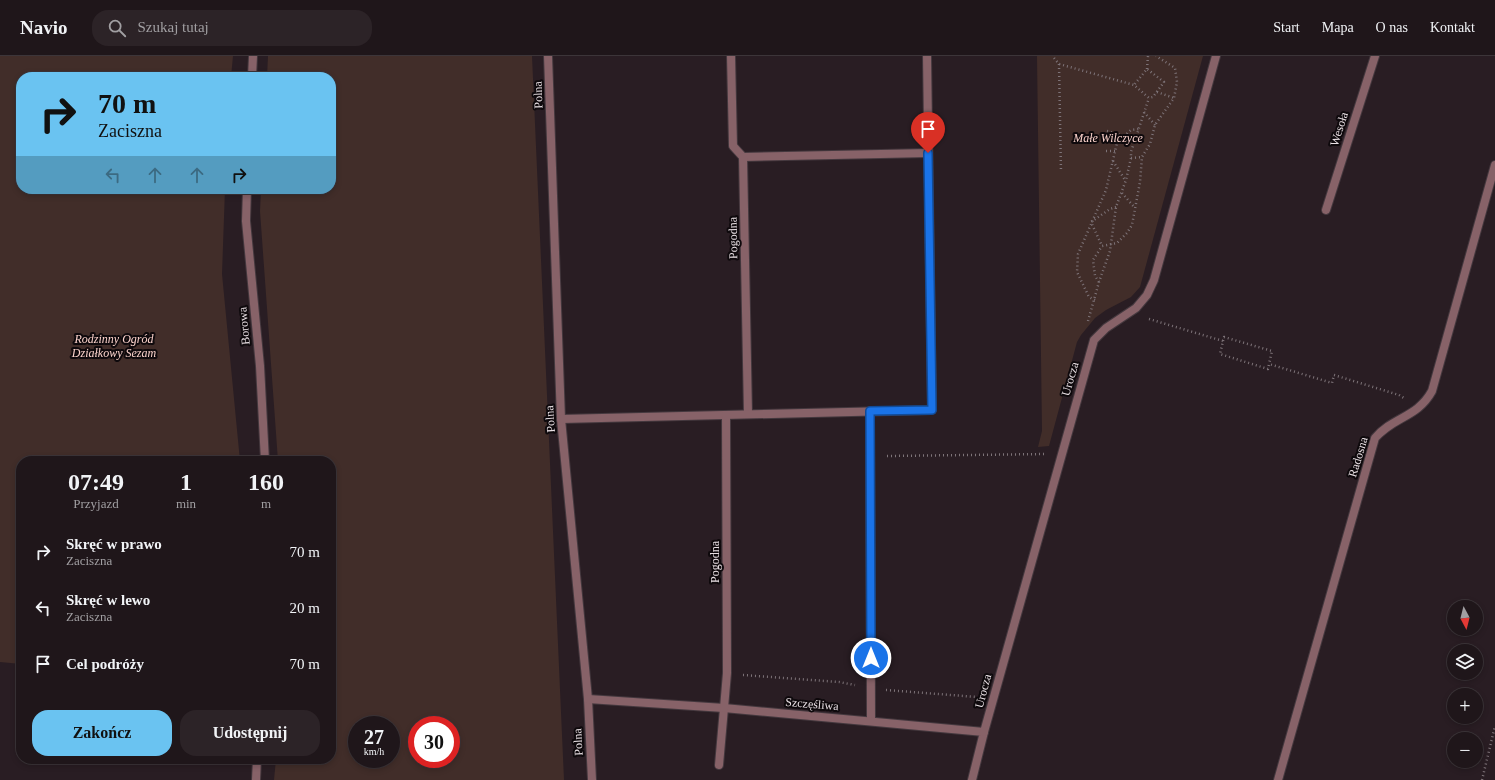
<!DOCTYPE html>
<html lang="pl">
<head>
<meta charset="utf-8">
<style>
  :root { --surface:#1f161a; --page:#2c2327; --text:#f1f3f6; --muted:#a19fa2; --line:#3c3539; --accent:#6ac3f1 }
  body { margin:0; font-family:"Times New Roman",serif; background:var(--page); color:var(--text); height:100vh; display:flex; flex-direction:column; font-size:15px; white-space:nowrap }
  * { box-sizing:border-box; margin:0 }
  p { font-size:13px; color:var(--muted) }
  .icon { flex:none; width:22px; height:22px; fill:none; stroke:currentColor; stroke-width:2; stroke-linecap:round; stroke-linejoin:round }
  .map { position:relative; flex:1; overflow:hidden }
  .details { position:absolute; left:16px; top:400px; width:320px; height:308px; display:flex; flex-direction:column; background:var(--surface); border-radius:16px; box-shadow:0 2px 6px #0003,0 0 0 1px var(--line) }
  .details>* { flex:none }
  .banner { position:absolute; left:16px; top:16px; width:320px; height:122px; border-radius:16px; box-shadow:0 2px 6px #0003,0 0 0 1px var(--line); background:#6ac3f1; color:#111; overflow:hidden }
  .needle { width:26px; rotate:173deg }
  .controls { position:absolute; left:1447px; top:544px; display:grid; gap:8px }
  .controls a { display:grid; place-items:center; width:36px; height:36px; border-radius:50%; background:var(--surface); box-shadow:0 2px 6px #0003,0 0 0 1px var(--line); font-size:20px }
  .speed { position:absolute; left:348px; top:660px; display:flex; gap:8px; font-size:20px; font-weight:700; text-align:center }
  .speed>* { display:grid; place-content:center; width:52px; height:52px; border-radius:50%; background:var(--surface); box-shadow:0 2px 6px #0003,0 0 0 1px var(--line); line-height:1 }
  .speed small { font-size:10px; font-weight:400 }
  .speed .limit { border:6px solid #d22; background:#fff; color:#111 }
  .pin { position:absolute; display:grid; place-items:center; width:34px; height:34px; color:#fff; margin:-41px -17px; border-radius:50% 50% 50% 0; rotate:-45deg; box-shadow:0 0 4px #0007 }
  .pin .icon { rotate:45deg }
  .me { position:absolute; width:44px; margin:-22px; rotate:0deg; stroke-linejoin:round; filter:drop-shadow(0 0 3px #0008) }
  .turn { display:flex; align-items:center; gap:14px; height:84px; padding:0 16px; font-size:18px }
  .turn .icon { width:52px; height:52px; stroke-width:2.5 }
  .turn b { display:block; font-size:28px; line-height:34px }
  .lanes { display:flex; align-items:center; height:38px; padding:0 16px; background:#0003; justify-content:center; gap:20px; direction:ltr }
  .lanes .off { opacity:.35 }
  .eta { display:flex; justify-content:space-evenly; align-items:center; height:68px; text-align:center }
  .eta b { font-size:24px; font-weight:700; line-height:28px }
  .cta { display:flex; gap:8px; margin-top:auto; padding:8px 16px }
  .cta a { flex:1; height:46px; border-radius:16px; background:var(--accent); color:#111; font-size:16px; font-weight:700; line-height:46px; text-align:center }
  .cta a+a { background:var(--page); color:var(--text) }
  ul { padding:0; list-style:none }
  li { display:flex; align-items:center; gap:12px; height:56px; padding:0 16px }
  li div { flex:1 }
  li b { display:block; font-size:15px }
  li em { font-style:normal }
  header { display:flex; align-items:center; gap:24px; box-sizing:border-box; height:56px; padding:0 20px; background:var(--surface); border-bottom:1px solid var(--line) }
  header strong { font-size:19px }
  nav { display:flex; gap:22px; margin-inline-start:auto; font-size:14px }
  .search { width:280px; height:36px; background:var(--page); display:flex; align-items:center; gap:10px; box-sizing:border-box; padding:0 14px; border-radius:16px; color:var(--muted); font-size:15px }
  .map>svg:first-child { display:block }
  .green { fill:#412d29; fill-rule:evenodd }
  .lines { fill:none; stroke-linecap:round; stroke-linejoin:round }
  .lane-casing { stroke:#44383e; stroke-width:10 }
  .street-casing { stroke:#44383e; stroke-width:10 }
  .path { stroke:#7e7479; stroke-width:2.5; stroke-dasharray:1 3; stroke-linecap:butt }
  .lane { stroke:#876268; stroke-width:8 }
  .street { stroke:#876268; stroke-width:8 }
  .route-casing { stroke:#114b97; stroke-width:10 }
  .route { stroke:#1a73e8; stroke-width:7 }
  .labels { text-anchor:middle; stroke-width:4; stroke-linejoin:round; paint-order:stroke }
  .street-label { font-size:12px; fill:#e9e0e4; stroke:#0e090c }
  .park-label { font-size:12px; font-style:italic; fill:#fcd3cc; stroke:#0e090c }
</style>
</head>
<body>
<header>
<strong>Navio</strong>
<div class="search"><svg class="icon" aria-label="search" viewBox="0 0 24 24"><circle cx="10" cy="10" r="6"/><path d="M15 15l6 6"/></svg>Szukaj tutaj</div>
<nav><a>Start</a><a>Mapa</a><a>O nas</a><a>Kontakt</a></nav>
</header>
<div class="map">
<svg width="1495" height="724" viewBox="0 0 1495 724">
  <rect width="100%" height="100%" fill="#291d23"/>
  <g class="green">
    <path d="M0,0H233L231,21H21V133H225L222,218L240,405H21V608L0,606Z"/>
    <path d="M268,0H532L564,724H274L276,703H331V405H278L260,155L261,133H331V21H267ZM357,669H391V703H357ZM417,669H451V703H417Z"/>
    <path d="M1037,0H1203L1140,231L1131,241L1106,254L1095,262L1081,279L1077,286L1049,390L1038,391L1042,375Z"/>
  </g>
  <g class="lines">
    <defs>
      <path id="lane" d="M719,709L724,652"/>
      <g id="street">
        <path d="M548,0L561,363L588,643L592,724"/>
        <path d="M731,0L733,90L743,101L928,97"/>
        <path d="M252,21L253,0"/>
        <path d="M743,101L748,358"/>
        <path d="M247,133L246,165L260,310L265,405"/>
        <path d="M1326,154L1375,0"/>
        <path d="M870,355L871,665"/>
        <path d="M561,363L932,354L927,0"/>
        <path d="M588,643L724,652L984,676L972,724"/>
        <path d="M724,652L727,617L726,359"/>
        <path d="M984,676L1094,284L1106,272L1136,252L1147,239L1154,224L1216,0"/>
        <path d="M256,724L257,703"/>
        <path d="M1278,724L1375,382C1394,360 1417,362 1432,335L1495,109"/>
      </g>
    </defs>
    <use href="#lane" class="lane-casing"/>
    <use href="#street" class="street-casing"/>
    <g class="path">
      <path d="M1054,2L1059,8L1134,29L1149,42L1153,41L1164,26L1147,13L1134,29"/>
      <path d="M1059,8L1061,116"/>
      <path d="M1147,13L1148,0"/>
      <path d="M1157,36L1174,42"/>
      <path d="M1144,56L1155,69"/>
      <path d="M1107,75L1124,80"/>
      <path d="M1106,95H1115"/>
      <path d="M1131,102L1142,101"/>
      <path d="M1113,105L1125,124"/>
      <path d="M1122,137L1135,152"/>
      <path d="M1116,151L1110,153L1091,166L1102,190L1117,187L1127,177L1132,169L1140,126L1142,101L1150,88L1155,69L1174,42L1177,26L1175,12L1156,0"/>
      <path d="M1099,226L1095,220L1093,204L1102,190"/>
      <path d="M1095,244L1089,241L1077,216L1078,198L1106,134L1117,87L1131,74L1139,73"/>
      <path d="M1149,263L1223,285L1220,298L1268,313L1269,308L1332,327L1334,319L1399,339L1404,342"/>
      <path d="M1088,265L1099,226L1110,195L1116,151L1126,124L1131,102V96L1149,42"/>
      <path d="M1223,285L1224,281L1272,295L1269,308"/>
      <path d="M887,400L1046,398"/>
      <path d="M743,619L839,626L855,629"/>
      <path d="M886,634L977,641"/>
      <path d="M1482,724L1495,670"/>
    </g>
    <use href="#lane" class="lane"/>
    <use href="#street" class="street"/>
  </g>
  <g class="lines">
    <defs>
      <path id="route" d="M871,602L870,355L932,354L928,97"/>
    </defs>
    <use href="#route" class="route-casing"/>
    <use href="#route" class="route"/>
  </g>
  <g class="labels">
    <g class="street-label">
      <text transform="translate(538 39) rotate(-92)" y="4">Polna</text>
      <text transform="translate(1339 73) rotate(-72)" y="4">Wesoła</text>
      <text transform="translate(733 182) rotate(-91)" y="4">Pogodna</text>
      <text transform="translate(244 270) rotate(-95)" y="4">Borowa</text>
      <text transform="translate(1070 323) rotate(-74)" y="4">Urocza</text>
      <text transform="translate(550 363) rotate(-94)" y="4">Polna</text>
      <text transform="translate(1358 401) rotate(-73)" y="4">Radosna</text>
      <text transform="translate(715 506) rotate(-90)" y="4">Pogodna</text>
      <text transform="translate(983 635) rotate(-75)" y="4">Urocza</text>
      <text transform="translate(812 648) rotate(5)" y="4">Szczęśliwa</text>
      <text transform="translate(578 686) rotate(-93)" y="4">Polna</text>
    </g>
    <g class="park-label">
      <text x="1108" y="86">Małe Wilczyce</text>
      <text x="114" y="287">Rodzinny Ogród<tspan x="114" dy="14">Działkowy Sezam</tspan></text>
    </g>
  </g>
</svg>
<div class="controls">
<a><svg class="needle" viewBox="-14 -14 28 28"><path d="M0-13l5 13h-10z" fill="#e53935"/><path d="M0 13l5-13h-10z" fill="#a19fa2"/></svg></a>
<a><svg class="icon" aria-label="layers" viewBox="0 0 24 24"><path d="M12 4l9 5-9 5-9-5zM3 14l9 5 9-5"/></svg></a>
<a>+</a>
<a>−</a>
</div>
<div class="speed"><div>27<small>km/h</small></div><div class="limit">30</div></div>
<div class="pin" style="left:928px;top:97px;background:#d93025"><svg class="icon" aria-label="arrive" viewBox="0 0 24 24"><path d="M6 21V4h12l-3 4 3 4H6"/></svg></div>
<svg class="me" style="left:871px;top:602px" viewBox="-20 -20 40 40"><circle r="17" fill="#1a73e8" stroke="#fff" stroke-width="3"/><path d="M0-11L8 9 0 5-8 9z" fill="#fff"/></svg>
<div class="banner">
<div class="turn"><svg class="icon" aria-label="right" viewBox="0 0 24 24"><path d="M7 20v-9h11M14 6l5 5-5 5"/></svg><div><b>70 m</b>Zaciszna</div></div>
<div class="lanes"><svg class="icon off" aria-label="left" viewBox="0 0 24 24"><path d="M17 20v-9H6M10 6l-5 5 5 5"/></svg><svg class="icon off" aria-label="ahead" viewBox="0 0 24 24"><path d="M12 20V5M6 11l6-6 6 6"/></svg><svg class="icon off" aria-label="ahead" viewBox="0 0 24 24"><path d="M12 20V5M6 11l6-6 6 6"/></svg><svg class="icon" aria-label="right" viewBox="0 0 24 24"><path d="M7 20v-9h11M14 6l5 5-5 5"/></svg></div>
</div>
<section class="details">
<div class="eta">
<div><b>07:49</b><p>Przyjazd</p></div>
<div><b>1</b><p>min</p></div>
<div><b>160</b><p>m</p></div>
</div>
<ul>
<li><svg class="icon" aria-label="right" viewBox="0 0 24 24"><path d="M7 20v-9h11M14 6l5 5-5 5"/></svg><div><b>Skręć w prawo</b><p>Zaciszna</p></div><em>70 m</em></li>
<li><svg class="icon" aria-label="left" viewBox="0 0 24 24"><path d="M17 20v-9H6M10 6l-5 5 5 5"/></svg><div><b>Skręć w lewo</b><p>Zaciszna</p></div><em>20 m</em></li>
<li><svg class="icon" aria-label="arrive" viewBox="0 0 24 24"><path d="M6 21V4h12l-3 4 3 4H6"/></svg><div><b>Cel podróży</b></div><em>70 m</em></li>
</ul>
<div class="cta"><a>Zakończ</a><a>Udostępnij</a></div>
</section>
</div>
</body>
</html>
